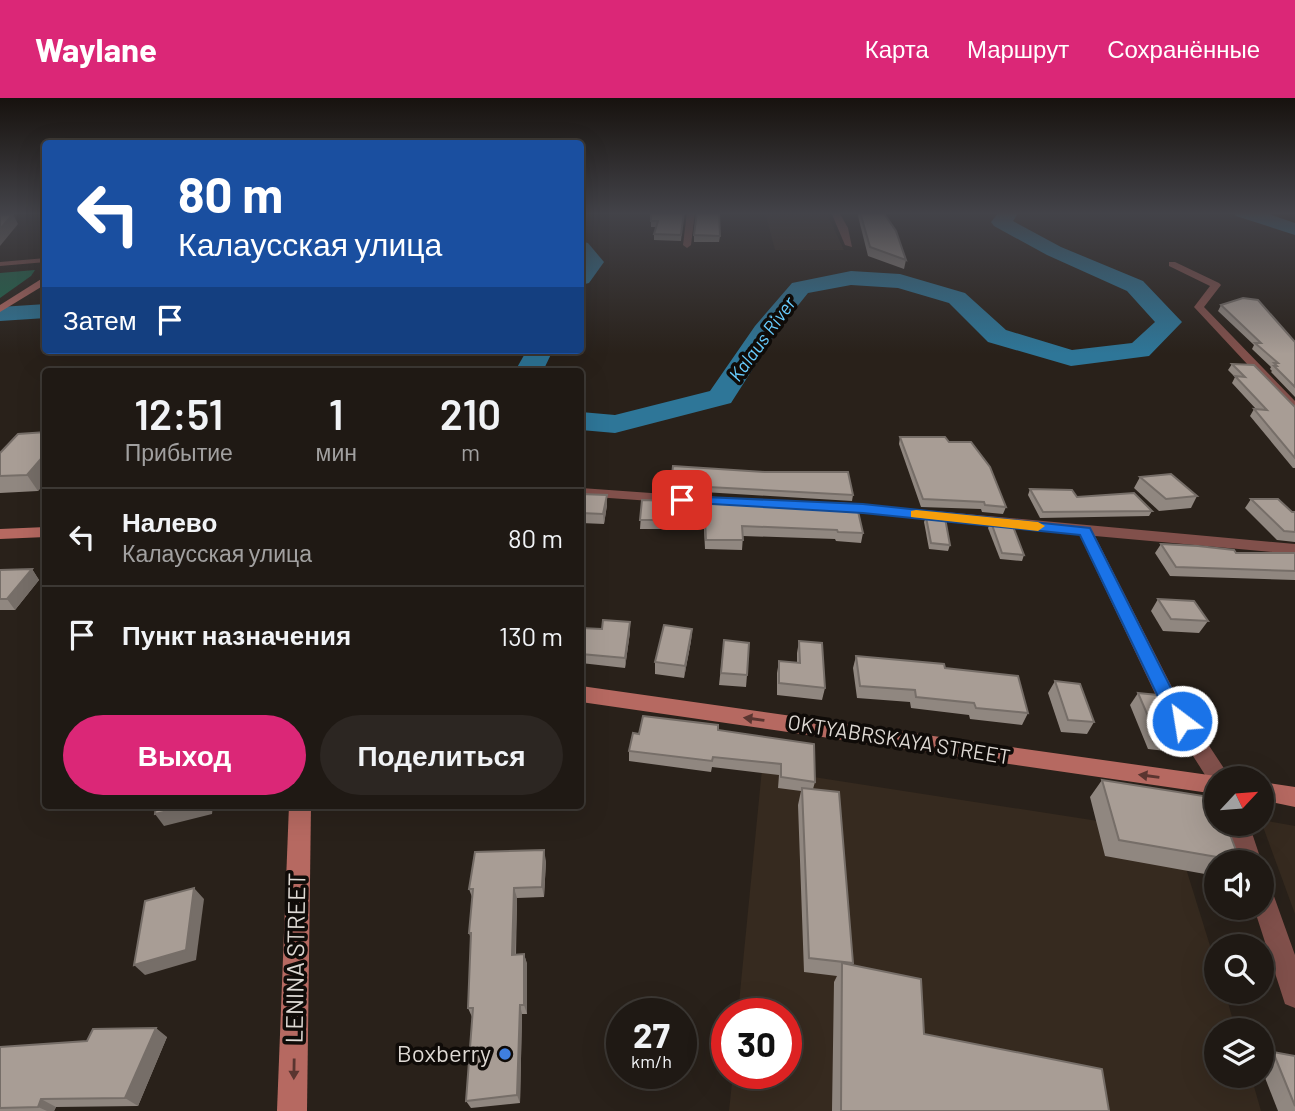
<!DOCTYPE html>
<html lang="ru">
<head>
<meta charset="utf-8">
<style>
  :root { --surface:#1f1914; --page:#2c2622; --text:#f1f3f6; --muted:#a1a0a0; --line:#3c3834; --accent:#db2777 }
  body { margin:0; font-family:Barlow,sans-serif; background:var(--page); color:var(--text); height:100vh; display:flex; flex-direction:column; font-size:26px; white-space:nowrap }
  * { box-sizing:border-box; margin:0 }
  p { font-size:23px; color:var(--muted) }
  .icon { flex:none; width:38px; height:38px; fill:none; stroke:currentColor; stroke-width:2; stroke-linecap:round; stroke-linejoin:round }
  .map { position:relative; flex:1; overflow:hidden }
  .side { position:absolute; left:42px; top:270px; width:542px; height:441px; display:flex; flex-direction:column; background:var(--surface); border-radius:7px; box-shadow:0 7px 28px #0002,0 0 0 2px var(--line) }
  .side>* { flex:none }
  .hud { position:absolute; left:42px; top:42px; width:542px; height:214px; border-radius:7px; box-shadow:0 7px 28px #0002,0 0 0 2px var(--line); background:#1a4fa0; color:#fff; overflow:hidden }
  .needle { width:46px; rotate:64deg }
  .controls { position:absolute; left:1204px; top:668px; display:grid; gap:14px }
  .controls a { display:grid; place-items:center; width:70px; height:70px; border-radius:50%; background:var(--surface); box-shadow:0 7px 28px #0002,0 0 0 2px var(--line); font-size:35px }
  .speed { position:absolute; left:606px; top:900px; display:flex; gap:14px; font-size:35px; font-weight:700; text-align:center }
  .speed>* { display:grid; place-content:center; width:91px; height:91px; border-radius:50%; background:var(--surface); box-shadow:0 7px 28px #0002,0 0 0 2px var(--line); line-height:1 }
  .speed small { font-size:18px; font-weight:400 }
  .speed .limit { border:10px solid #d22; background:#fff; color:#111 }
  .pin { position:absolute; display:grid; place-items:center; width:60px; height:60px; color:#fff; margin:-30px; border-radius:14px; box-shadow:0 4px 10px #0006 }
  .me { position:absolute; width:77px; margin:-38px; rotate:329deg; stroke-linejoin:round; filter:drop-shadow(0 0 5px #0008) }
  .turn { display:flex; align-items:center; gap:24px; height:147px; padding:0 21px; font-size:32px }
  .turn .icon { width:91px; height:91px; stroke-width:2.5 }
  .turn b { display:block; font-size:49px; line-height:60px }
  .then { display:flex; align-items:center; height:66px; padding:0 21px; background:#0003; gap:14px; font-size:26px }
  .eta { display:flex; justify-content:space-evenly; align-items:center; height:119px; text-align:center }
  .eta b { font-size:42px; font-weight:600; line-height:49px }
  .action { display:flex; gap:14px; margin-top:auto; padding:14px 21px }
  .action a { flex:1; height:80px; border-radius:42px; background:var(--accent); color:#fff; font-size:28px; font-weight:600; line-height:80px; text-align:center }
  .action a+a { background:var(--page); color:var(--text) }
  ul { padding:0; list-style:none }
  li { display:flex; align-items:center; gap:21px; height:98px; padding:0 21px; border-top:2px solid var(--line) }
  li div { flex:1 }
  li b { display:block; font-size:26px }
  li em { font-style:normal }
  header { display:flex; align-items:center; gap:42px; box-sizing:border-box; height:98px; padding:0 35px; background:var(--accent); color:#fff }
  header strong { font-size:33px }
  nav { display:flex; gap:38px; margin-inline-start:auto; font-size:24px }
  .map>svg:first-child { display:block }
  .built { fill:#362a1f }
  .forest { fill:#1c684b }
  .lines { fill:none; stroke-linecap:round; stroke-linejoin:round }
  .river { fill:#2e7698; fill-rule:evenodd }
  .lane { fill:#81504b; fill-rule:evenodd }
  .street { fill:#81504b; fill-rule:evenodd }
  .secondary { fill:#b66961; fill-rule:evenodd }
  .wall { fill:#908780 }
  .shaded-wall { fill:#766e68 }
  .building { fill:#a89d95; stroke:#766e68; stroke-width:2 }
  .oneway { fill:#5a3530 }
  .route { fill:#1a73e8; stroke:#114b97; stroke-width:2 }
  .slow { fill:#f59e0b }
  .shop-dot { fill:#3f7fe0; stroke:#0f0b08; stroke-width:2.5 }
  .labels { text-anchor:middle; stroke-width:7; stroke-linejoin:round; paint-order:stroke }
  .far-water-label { font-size:19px; font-style:italic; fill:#68cdff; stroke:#0f0b08 }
  .street-label { font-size:21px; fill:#ded9d4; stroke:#0f0b08 }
  .near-street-label { font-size:24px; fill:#ded9d4; stroke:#0f0b08 }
  .near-poi-label { font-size:24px; fill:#ded9d4; stroke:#0f0b08; text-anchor:end }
</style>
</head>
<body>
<header>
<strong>Waylane</strong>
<nav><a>Карта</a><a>Маршрут</a><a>Сохранённые</a></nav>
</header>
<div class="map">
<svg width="1295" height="1013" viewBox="0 0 1295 1013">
  <rect width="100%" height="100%" fill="#29211a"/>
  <g class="built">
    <path d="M765,114H826L844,152H775Z"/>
    <path d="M762,671L1175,735L1216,867V894H1225L1236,933H1216V978H1251L1261,1013H729L733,975H786V915H738Z"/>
    <path d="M1262,722L1295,728V816L1262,726Z"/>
  </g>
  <path class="forest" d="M35,172L31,178L0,200V175Z"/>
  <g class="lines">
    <g class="river">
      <path d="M999,114H1019L1013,123L1061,149L1143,183L1182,224L1149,258L1071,268L988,244L949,205L898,190L851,187L808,195L775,236L731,305L615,335L581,332V314L615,317L710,293L755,228L792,185L851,173L900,176L965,195L1006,232L1072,252L1132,245L1155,224L1127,193L1047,157L994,128L991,124Z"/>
      <path d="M1234,114H1263L1295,125V137L1236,118Z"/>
      <path d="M581,143L588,145L604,164L589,185L581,187Z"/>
      <path d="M46,206V220L0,223V209Z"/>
      <path d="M527,252H553L543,273H515Z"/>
    </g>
    <path class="lane" d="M46,160V164L0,168V164Z"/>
    <g class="street">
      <path d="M687,114H695L691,147L687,150L683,147Z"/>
      <path d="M831,114H839L848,130L852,149L845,147Z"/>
      <path d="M1169,164H1175L1219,185L1221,187L1204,209L1295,303V314L1291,313L1194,209L1210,188L1169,168Z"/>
      <path d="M581,390L693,398L700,402L693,406L581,398Z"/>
      <path d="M836,404L1295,446V456L1095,438L1177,599L1231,681H1216V689L1212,688L1159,604L1079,436L831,412L828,409L831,406Z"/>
      <path d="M1226,726H1249L1262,765H1238Z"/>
      <path d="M1262,786L1271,790L1295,857V910L1285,906L1254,810H1262Z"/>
    </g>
    <g class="secondary">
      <path d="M46,178V186L0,214V207Z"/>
      <path d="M46,429V439L0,441V431Z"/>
      <path d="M581,588L1216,678L1224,681H1216V696L581,604Z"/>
      <path d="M1262,684L1295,689V709L1262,702Z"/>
      <path d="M289,707H311L307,1013H277Z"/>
    </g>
  </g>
  <g class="wall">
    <path d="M651,114H684L681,143L654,142V136L656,129H651Z"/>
    <path d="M857,114H883L906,162L904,171L868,158Z"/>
    <path d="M694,137L720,138L719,144H694Z"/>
    <path d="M1221,207L1295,244V299L1271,274L1272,273L1270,271L1271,269L1252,251L1254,247L1218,213Z"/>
    <path d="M1232,266L1295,309V370H1293L1250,318L1254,311H1256L1232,285L1235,279L1228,272Z"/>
    <path d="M46,334V384L38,393L0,395V355Z"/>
    <path d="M900,339L949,344L1006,409L1003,416L982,414L981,411L921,409L899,346Z"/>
    <path d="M673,368L853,397L852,403L671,392Z"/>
    <path d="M1140,379L1197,398L1191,410L1159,413L1134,390Z"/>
    <path d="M1030,391L1152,413L1149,418L1040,420L1028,397Z"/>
    <path d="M581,396L607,397V407L604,426L581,425Z"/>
    <path d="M1251,401L1292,414H1295V444L1277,442L1245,410Z"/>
    <path d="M642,402L863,435L861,445L836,443L835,441L743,438L742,452L705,451L704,431H640Z"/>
    <path d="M926,419L950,447L948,453L929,451L924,424Z"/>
    <path d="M991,424L1024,457L1022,463L1000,461L988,430Z"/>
    <path d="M1161,446L1236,455H1295V482L1170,478L1155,455Z"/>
    <path d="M32,471L39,482L15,512H0V472Z"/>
    <path d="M1158,501L1208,523L1199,535L1163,533L1151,513Z"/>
    <path d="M630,524V534L625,570L581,565V530L602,531Z"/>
    <path d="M692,531L691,543L684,580L655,576V564Z"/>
    <path d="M724,542L747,577L746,589L719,587Z"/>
    <path d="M799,543L825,590L822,602L777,597V575L779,563L797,565V555Z"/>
    <path d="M856,558L945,570L1028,615L1022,627L970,621L969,617L911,610L910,604L857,600L853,570Z"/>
    <path d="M1055,583L1094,624L1087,636L1061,634L1048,595Z"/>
    <path d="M1138,595L1193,643L1184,655L1148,651L1130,607Z"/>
    <path d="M718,632L815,684L813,691L853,865L852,867L924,936L1109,1013H832L834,884L837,878L804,874L798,707L801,693L778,690L779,677L712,669L711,674L629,663V653L639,636Z"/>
    <path d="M1102,682L1240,763L1239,765H1216V778L1105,758L1090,699Z"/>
    <path d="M546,763L544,799L517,800L516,857L524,856L527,866V916H522L520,1005L471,1010L466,1003L472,919L468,910L471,841L469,835L472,799L469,791Z"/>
    <path d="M167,939L138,1008L56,1009L54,1013H0V949Z"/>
    <path d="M1273,954L1295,958V1013H1278L1262,972V960Z"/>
  </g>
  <g class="shaded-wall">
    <path d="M13,116L18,126L0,148V131Z"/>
    <path d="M46,355V384L38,393L27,377Z"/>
    <path d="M607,397V407L604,426L603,416Z"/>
    <path d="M32,471L39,482L15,512L7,501Z"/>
    <path d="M630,524V534L625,570V560Z"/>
    <path d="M692,531L691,543L684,580L685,568Z"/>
    <path d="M194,707H213L212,716L164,728L155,716Z"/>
    <path d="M544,752L546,763L544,799L542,789Z"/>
    <path d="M194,790L204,801L196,862L145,877L134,867Z"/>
    <path d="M514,790L517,800L515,867L512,857Z"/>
    <path d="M524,856L527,866V916L524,907Z"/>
    <path d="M520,907L522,916L520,1005L517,997Z"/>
    <path d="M156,930L167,939L138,1008L125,1000Z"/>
    <path d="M41,1001L56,1009L54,1013H47L38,1009Z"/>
  </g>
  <g class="building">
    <path d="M651,114H684L681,137L654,136L658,123H651Z"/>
    <path d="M697,114H719L720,138L694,137Z"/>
    <path d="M860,114H883L896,133L906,162L870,149Z"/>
    <path d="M13,116L0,131V117Z"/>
    <path d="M1243,200L1258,202L1295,244V289L1274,268H1277L1274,265H1278L1255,245H1261L1221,207Z"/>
    <path d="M1232,266L1254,267L1295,309V360L1254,311L1267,312L1235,278L1245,279Z"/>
    <path d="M46,334V355L27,377L0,378V355L18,336Z"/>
    <path d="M900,339H945L949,344H971L990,369L1006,409L985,407L984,404L923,401Z"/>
    <path d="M673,368L764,374H848L853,397L671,387Z"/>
    <path d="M1171,376L1197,398L1166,401L1140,379Z"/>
    <path d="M1030,391L1072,392L1077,399L1134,395L1152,413L1043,414Z"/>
    <path d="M581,396L607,397L603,416L581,415Z"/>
    <path d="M670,397L857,409L863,435L838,434L837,432L742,428L743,442H706L705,422H640L642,402L670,403Z"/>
    <path d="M1251,401H1278L1292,414H1295V434L1284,433Z"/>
    <path d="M926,419L945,420L950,447L931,445Z"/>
    <path d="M991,424L1012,426L1024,457L1002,455Z"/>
    <path d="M1161,446L1198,448L1234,452L1236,455H1295V473L1176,469Z"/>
    <path d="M32,471L7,501H0V472Z"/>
    <path d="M1158,501L1194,503L1208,523L1171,521Z"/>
    <path d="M603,522L630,524L625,560L581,556V530L602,531Z"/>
    <path d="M664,527L692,531L685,568L655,564Z"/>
    <path d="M724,542L749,545L747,577L721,575Z"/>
    <path d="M799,543L822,545L825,590L779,585V563L800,565Z"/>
    <path d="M856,558L944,566L945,570L1018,578L1028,615L976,610L974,605L916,599L915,592L860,588Z"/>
    <path d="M1055,583L1080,586L1094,624L1068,622Z"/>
    <path d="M1138,595L1168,598L1193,643L1157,639Z"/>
    <path d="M643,618L718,627V632L814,646L815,684L781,679V666L713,659L712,663L629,653L633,635L639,636Z"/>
    <path d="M1102,682L1216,700V726H1226L1240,763L1119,742Z"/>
    <path d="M802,690L839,694L853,865L809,860Z"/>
    <path d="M156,707H194L155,716Z"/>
    <path d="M544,752L542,789L514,790L512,857L524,856V907H520L517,997L466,1003L473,910H468L471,835H469L473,791H469L475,754Z"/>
    <path d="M194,790L186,852L134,867L145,803Z"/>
    <path d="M842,865L921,881L924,936L1102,971L1109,1013H841Z"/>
    <path d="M156,930L125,1000L41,1001L38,1009L0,1010V949L87,943L93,931Z"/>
    <path d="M1273,954L1295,958V1008Z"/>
  </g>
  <defs><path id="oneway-solid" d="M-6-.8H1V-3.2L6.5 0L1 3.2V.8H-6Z" transform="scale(1.75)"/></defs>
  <g class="oneway">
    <use href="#oneway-solid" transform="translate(754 621) rotate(-172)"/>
    <use href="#oneway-solid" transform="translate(1149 678) rotate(-172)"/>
    <use href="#oneway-solid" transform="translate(294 971) rotate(91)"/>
  </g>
  <linearGradient id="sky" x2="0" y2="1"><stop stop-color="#17120e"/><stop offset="0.45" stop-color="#434349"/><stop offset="1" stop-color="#434349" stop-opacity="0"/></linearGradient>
  <rect width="1295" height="256" fill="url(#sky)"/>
  <path class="route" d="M682,398L863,406L1090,430L1176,600L1191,623L1188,628C1174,633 1169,619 1163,609L1080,437L863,415L678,404V399Z"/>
  <path class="slow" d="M916,412L1038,424L1045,428L1038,433L911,419V413Z"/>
  <circle class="shop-dot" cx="505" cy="956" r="7"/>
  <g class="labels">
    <g class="far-water-label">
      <text transform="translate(762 241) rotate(-54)" y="7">Kalaus River</text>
    </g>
    <g class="street-label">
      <text transform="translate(899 642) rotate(9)" y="7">OKTYABRSKAYA STREET</text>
    </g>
    <g class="near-street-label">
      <text transform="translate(296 860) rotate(-89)" y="8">LENINA STREET</text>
    </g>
    <g class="near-poi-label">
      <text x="491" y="964">Boxberry</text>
    </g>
  </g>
</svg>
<div class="controls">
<a><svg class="needle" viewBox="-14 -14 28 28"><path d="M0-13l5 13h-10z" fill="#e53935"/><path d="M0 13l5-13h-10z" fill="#a1a0a0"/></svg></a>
<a><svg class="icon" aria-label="sound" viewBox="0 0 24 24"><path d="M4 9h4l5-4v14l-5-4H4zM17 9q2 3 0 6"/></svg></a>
<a><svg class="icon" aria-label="search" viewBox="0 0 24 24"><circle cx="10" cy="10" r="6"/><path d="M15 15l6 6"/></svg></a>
<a><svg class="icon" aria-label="layers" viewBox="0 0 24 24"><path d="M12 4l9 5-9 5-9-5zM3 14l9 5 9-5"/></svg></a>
</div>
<div class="speed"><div>27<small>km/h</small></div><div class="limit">30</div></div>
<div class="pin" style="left:682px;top:402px;background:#d93025"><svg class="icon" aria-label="arrive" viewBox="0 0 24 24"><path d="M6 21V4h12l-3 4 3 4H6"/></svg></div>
<svg class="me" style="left:1182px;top:623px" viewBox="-20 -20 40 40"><circle r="17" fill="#1a73e8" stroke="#fff" stroke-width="3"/><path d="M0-11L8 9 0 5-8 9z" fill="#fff"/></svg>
<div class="hud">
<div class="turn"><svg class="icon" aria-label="left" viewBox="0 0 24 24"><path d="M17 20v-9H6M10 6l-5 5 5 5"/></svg><div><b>80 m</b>Калаусская улица</div></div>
<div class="then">Затем<svg class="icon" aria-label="arrive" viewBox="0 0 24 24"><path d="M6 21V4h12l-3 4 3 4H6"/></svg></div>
</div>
<section class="side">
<div class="eta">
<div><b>12:51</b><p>Прибытие</p></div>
<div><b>1</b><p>мин</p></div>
<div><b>210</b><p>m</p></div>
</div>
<ul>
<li><svg class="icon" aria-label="left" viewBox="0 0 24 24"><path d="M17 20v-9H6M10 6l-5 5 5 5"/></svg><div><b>Налево</b><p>Калаусская улица</p></div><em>80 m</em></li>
<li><svg class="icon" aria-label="arrive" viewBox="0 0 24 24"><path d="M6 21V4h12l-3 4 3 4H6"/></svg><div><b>Пункт назначения</b></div><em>130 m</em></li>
</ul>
<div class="action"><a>Выход</a><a>Поделиться</a></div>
</section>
</div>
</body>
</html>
